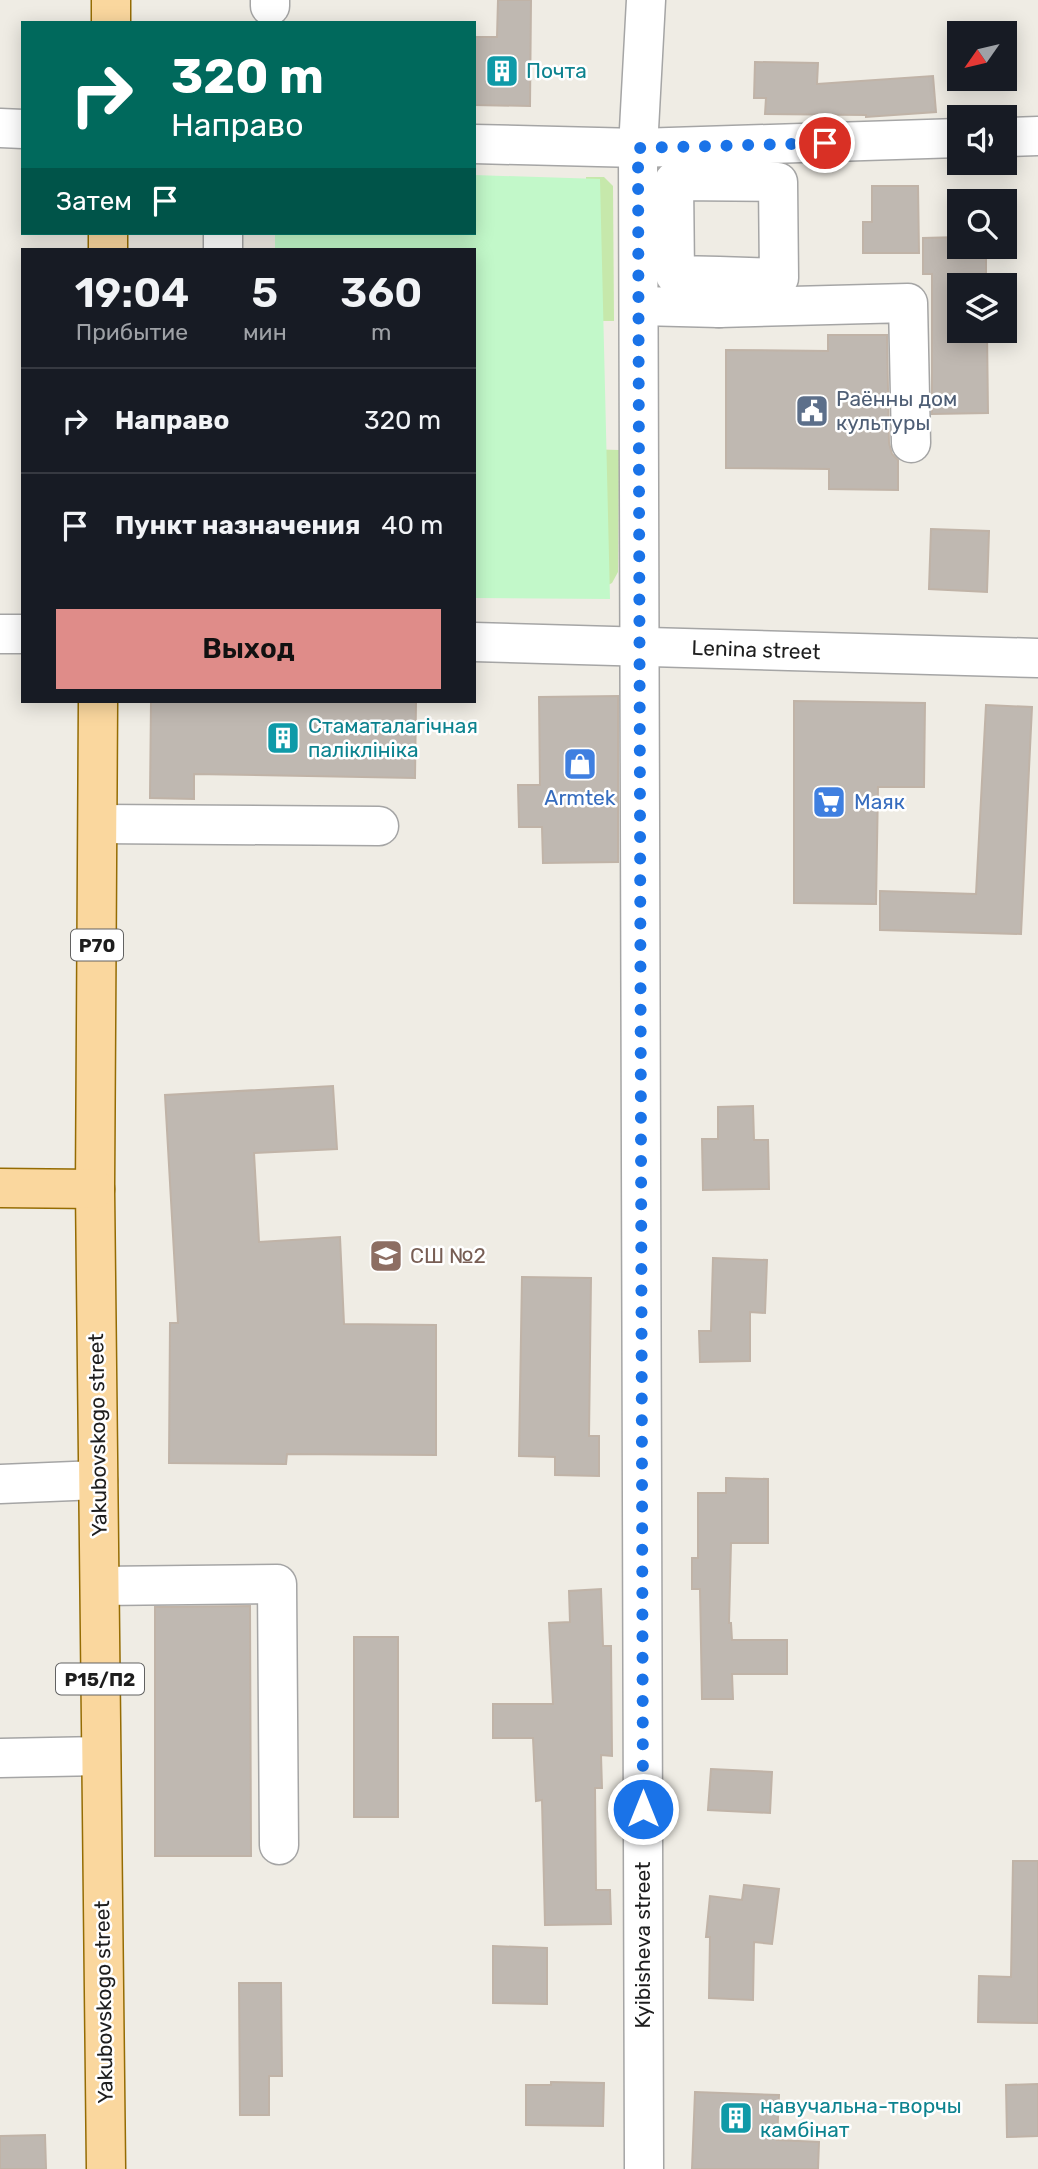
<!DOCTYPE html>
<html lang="ru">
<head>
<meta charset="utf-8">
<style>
  :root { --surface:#171b24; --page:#242831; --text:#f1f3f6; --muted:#9ea1a6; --line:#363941; --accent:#df8c89 }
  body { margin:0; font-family:Rubik,sans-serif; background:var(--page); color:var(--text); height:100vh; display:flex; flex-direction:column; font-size:26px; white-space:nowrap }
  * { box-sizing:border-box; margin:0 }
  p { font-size:23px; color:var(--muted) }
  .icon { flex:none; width:38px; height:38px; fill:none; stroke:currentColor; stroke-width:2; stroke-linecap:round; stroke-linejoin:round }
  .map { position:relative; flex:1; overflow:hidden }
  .details { position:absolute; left:21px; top:248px; width:455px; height:455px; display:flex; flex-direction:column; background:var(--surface); border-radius:0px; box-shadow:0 4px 18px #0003 }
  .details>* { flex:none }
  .banner { position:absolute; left:21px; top:21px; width:455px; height:214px; border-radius:0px; box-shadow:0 4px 18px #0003; background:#00695c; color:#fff; overflow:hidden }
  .needle { width:46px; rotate:236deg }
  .fabs { position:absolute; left:947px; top:21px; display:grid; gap:14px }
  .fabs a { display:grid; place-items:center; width:70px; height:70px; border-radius:0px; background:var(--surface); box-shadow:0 4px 18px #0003; font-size:35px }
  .pin { position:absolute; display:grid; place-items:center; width:60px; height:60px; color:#fff; margin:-30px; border:4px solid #fff; border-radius:50%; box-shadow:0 2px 7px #0007 }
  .me { position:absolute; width:77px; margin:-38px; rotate:0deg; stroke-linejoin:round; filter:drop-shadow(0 0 5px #0008) }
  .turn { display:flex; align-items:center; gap:24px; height:147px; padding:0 35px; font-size:32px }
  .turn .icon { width:91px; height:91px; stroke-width:2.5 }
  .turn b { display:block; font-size:49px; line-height:60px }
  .then { display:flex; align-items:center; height:66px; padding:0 35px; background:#0003; gap:14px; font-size:26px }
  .eta { display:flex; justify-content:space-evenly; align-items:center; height:119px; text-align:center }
  .eta b { font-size:42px; font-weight:600; line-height:49px }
  .action { display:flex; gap:14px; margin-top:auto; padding:14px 35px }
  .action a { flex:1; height:80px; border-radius:0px; background:var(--accent); color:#111; font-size:28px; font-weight:600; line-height:80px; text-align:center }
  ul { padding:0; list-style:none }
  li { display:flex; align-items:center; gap:21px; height:105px; padding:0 35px; border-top:2px solid var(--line) }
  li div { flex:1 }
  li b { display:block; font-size:26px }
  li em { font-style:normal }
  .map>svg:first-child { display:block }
  .grass { fill:#c6e8ab }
  .park { fill:#c2f8c9 }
  .building { fill:#bfb8b1; stroke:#c0b3a7; stroke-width:2 }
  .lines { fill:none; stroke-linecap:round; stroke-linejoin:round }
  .minor-casing { stroke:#a5a5a5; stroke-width:41 }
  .major-casing { stroke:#956c03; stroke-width:41 }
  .minor { stroke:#fff; stroke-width:38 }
  .major { stroke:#fad79e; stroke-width:38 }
  .route { stroke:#1a73e8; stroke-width:12; stroke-dasharray:0 21.6 }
  .labels { text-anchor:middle; stroke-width:5; stroke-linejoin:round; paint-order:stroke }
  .shield { fill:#fff; stroke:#626262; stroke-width:2 }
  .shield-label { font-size:19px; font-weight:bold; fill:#1e1e1e }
  .culture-label { font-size:21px; fill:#0d838f; stroke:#fff; text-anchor:start }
  .service-label { font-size:21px; fill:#4e5e75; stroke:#fff; text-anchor:start }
  .street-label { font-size:21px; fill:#1e1e1e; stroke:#fff }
  .shop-label { font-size:21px; fill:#366cbe; stroke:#fff }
  .education-label { font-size:21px; fill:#785e54; stroke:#fff; text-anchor:start }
</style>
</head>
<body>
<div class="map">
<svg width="1038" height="2169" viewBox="0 0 1038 2169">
  <rect width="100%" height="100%" fill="#efece4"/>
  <g class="grass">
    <path d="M586,177H604L613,186L614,321H586Z"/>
    <path d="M584,449L619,450L618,572L612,583L606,586Z"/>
  </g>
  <path class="park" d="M474,175L600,179L610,599L474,598V250H275V233H474Z"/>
  <g class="building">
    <path d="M498,0H531L530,106L474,105V37H497Z"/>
    <path d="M755,62L818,63L817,84L933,76L936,112L866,117V115L765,114L766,98H754Z"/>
    <path d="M872,186H918L919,253H863V222H872Z"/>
    <path d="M959,237V247H986V285H959V331H987L988,413L932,414V274H923V238Z"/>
    <path d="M828,335H887L889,443L892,454L898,460V490L829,489V469L726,468V350L828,351Z"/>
    <path d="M931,529L989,531L987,592L929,589Z"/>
    <path d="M618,696V862L543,863L542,827H519L518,785H540L539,697Z"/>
    <path d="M794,701L925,703L924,787H878L876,904L794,903Z"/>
    <path d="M151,702H416L415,778L194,774V799L150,798Z"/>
    <path d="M986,705L1032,707L1021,934L880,930V891L976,894Z"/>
    <path d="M333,1086L337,1149L254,1153L259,1242L340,1237L344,1324L436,1325V1455L287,1454L286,1464L169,1463L170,1323H178L165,1095Z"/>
    <path d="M753,1106L754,1140H768L769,1189L703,1190L702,1139H718V1107Z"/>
    <path d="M713,1258L767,1260L765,1313L750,1312V1361L700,1362L699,1331H711Z"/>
    <path d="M522,1277L591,1278L589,1436H599V1476L555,1475V1457L519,1456Z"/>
    <path d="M726,1478L768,1479V1543H731L729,1623H731L732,1640H787V1674H732L733,1699H702L700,1589H692V1558H698V1493H726Z"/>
    <path d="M601,1589L603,1646H611L612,1756L601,1755L602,1788H595L596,1890H610L611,1924L545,1925L542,1800L536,1801L533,1738H493V1704H553L549,1623L570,1622L569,1591Z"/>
    <path d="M250,1606L251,1856H155V1607Z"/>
    <rect x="354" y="1637" width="44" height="180"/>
    <path d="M711,1769L772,1772L770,1813L708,1810Z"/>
    <path d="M1013,1861H1038V2023L978,2022L979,1976L1011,1977Z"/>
    <path d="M744,1885L779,1889L772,1944L754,1942L753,2000L709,1998L710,1937H706L710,1896L742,1900Z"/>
    <path d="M493,1946L547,1948V2004L493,2003Z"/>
    <path d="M239,1983H281L282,2076H269V2115H240Z"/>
    <path d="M551,2082L604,2083L603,2126L526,2125V2085H551Z"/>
    <path d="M1038,2084V2136L1007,2137L1006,2085Z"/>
    <path d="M695,2092L779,2095L777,2140L819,2142L818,2169H692Z"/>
    <path d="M45,2135L46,2169H0V2136Z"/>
  </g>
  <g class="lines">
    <defs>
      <g id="minor">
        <path d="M270,6V0"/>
        <path d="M0,128L23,129"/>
        <path d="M1004,137L1038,136"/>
        <path d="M474,144L638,148L959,138"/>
        <path d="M223,250V233"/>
        <path d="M640,306L719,308V276L675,275L674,181L778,182L779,278L719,276"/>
        <path d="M719,308L908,303L911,443"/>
        <path d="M0,634H23"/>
        <path d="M474,642L1038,658"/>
        <path d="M98,824L379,826"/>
        <path d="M0,1484L98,1480"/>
        <path d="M100,1586L277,1584L279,1845"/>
        <path d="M0,1758L101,1756"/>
        <path d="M644,2169L638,148L646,0"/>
      </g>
      <g id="major">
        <path d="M111,23V0"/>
        <path d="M108,250V233"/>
        <path d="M98,702L95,1189L106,2169"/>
        <path d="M0,1188L95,1189"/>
      </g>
    </defs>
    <use href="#minor" class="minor-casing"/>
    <use href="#major" class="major-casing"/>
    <use href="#minor" class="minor"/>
    <use href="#major" class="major"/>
  </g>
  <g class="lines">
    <path class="route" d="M643,1809L638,148L825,143"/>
  </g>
  <defs>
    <symbol id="building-square" viewBox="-11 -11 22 22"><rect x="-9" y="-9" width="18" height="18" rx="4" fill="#0f9aa8" stroke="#fff"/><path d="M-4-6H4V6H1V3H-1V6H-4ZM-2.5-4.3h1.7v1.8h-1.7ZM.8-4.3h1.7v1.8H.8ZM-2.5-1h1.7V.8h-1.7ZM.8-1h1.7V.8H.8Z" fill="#fff"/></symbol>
    <symbol id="civic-square" viewBox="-11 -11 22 22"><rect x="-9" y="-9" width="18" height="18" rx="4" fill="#5c6f8a" stroke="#fff"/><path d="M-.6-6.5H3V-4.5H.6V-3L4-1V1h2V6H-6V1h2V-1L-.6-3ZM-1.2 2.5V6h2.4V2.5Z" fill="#fff"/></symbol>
    <symbol id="shop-square" viewBox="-11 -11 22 22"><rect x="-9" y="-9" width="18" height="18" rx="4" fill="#3f7fe0" stroke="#fff"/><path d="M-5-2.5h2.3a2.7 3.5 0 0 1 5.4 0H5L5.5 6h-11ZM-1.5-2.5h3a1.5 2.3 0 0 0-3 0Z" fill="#fff"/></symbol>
    <symbol id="supermarket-square" viewBox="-11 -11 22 22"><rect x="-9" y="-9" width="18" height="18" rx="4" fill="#3f7fe0" stroke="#fff"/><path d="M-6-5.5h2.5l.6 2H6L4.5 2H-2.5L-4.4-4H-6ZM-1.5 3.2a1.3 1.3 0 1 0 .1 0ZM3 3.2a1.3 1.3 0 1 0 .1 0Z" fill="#fff"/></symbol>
    <symbol id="school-square" viewBox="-11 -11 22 22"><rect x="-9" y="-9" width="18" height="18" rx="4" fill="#8d6e63" stroke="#fff"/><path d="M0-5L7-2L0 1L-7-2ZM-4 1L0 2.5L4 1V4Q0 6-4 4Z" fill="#fff"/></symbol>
  </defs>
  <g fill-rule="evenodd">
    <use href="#building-square" x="483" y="52" width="38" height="38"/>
    <use href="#civic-square" x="793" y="392" width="38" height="38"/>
    <use href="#building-square" x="264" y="719" width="38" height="38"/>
    <use href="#shop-square" x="561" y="745" width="38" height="38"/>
    <use href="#supermarket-square" x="810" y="783" width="38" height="38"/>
    <use href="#school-square" x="367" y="1237" width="38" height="38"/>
    <use href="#building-square" x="717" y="2099" width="38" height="38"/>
  </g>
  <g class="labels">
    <g class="shield">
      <rect x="71" y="929.5" width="52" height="31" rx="5"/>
      <rect x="56" y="1663.5" width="88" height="31" rx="5"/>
    </g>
    <g class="shield-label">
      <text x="97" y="952">Р70</text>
      <text x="100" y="1686">Р15/П2</text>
    </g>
    <g class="culture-label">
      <text x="526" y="78">Почта</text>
      <text x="308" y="733">Стаматалагічная<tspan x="308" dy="24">паліклініка</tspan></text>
      <text x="760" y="2113">навучальна-творчы<tspan x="760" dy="24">камбінат</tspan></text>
    </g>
    <g class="service-label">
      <text x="836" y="406">Раённы дом<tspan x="836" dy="24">культуры</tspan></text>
    </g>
    <g class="street-label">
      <text transform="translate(756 650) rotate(2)" y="7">Lenina street</text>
      <text transform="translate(98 1435) rotate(-91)" y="7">Yakubovskogo street</text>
      <text transform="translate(643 1945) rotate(-90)" y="7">Kyibisheva street</text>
      <text transform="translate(104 2002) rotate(-91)" y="7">Yakubovskogo street</text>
    </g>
    <g class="shop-label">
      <text x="580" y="805">Armtek</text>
      <text x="854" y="809" text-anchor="start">Маяк</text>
    </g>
    <g class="education-label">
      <text x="410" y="1263">СШ №2</text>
    </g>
  </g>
</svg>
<div class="fabs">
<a><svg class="needle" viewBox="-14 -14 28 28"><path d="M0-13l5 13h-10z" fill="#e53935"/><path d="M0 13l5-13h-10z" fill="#9ea1a6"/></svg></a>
<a><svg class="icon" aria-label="sound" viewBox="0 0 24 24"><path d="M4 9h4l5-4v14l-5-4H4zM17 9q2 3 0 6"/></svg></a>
<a><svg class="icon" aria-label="search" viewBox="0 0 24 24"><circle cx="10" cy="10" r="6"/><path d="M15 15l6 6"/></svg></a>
<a><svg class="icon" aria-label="layers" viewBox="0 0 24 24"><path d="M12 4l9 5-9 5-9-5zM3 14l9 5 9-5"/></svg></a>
</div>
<div class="pin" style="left:825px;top:143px;background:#d93025"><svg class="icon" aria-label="arrive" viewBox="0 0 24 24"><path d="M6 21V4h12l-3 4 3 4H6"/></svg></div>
<svg class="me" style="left:643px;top:1809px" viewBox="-20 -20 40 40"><circle r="17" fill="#1a73e8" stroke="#fff" stroke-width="3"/><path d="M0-11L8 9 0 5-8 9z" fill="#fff"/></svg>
<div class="banner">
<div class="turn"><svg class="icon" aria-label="right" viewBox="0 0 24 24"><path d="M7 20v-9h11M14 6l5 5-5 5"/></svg><div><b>320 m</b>Направо</div></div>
<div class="then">Затем<svg class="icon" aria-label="arrive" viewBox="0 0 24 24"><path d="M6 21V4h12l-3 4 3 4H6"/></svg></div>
</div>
<section class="details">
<div class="eta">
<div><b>19:04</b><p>Прибытие</p></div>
<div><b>5</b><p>мин</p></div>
<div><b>360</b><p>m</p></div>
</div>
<ul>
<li><svg class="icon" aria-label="right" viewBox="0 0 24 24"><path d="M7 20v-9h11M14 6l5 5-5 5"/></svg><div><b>Направо</b></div><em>320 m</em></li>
<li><svg class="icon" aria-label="arrive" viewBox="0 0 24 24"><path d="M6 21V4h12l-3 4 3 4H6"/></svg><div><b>Пункт назначения</b></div><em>40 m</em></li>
</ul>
<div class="action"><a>Выход</a></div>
</section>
</div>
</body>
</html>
